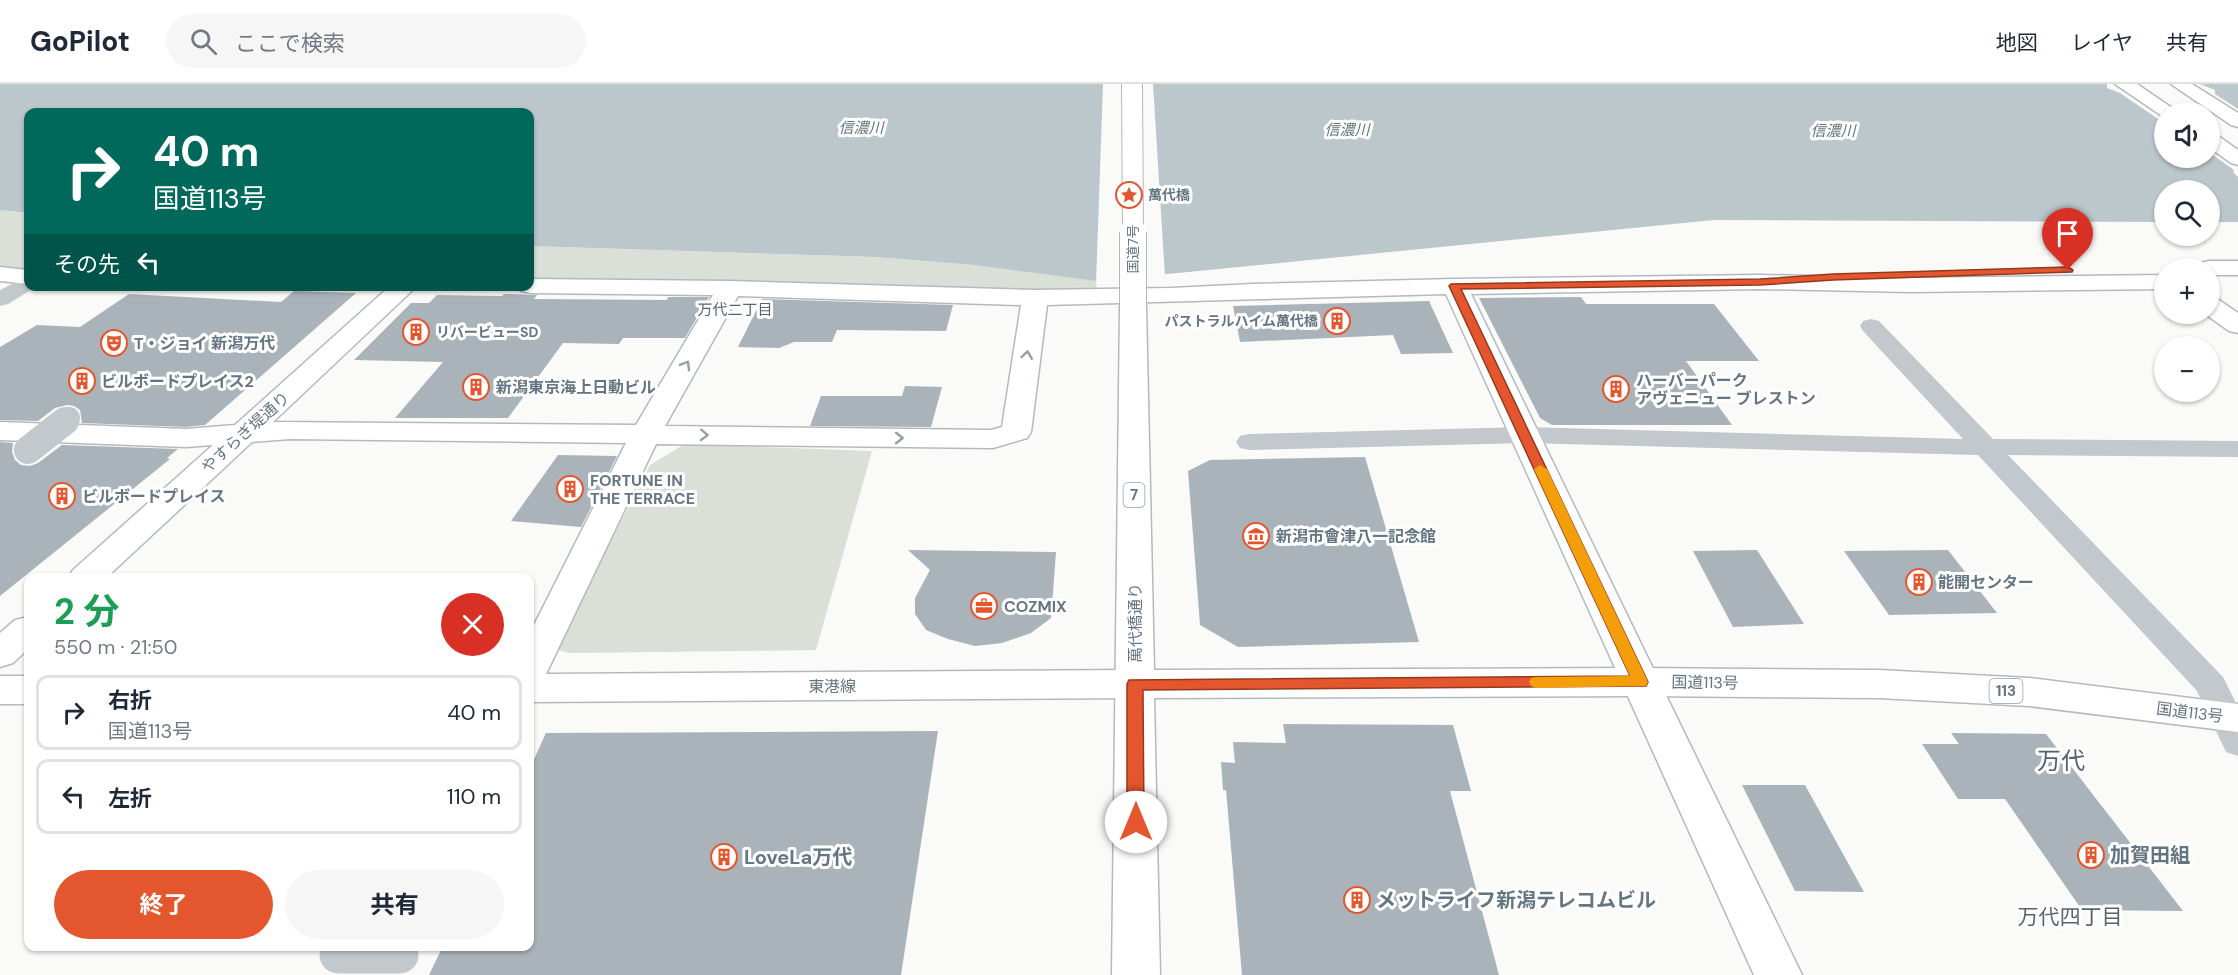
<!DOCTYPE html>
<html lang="ja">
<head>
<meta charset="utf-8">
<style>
  :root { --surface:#fff; --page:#f6f6f7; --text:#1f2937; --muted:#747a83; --line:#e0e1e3; --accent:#e4572e }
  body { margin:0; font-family:"DM Sans","Noto Sans JP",sans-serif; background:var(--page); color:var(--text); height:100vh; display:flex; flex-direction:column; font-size:22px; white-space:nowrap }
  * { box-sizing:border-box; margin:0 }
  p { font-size:20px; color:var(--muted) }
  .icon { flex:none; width:33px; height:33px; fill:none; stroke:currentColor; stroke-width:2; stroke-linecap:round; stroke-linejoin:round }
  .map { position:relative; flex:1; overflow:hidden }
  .panel { position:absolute; left:24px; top:489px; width:510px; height:378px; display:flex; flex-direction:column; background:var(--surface); border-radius:12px; box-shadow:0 2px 4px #0004 }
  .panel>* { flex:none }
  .guide { position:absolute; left:24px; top:24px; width:510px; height:183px; border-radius:12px; box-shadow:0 2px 4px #0004; background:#00695c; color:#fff; overflow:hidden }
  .controls { position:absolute; left:2154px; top:18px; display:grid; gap:12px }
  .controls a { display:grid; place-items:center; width:66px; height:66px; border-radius:50%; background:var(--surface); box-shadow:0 2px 4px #0004; font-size:30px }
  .pin { position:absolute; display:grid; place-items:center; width:51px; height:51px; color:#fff; margin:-62px -26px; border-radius:50% 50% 50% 0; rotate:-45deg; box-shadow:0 0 6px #0007 }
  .pin .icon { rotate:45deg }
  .me { position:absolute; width:66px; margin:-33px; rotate:0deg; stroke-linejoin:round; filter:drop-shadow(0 0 4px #0008) }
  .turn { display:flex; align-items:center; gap:21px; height:126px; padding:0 30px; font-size:27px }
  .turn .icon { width:78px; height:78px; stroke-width:2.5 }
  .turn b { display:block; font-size:42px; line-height:51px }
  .then { display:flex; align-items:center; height:57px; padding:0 30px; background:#0003; gap:12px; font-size:22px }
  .round { display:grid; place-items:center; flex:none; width:63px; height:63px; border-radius:32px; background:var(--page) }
  .head { display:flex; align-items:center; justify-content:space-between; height:102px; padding:0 30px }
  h1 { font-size:36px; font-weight:700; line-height:45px; color:#1e9e55 }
  .primary-button { display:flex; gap:12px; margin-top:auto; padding:12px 30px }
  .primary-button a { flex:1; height:69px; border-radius:36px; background:var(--accent); color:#fff; font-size:24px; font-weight:700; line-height:69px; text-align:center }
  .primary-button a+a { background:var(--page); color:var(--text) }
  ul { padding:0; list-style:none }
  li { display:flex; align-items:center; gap:18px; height:75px; margin:0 12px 9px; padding:0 18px; border:3px solid var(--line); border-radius:12px }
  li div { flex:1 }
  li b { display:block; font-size:22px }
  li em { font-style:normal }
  header { display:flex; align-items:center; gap:36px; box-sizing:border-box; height:84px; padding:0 30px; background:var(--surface); border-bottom:2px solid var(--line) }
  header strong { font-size:28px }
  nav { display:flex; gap:33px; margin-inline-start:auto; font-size:21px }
  .search { width:420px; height:54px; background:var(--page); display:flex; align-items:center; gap:15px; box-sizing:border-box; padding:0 21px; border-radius:33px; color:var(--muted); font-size:22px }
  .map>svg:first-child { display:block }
  .green { fill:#dadfd7 }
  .water { fill:#bbc7cb; fill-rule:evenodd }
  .pier { fill:#fafaf8 }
  .building { fill:#aab3b9 }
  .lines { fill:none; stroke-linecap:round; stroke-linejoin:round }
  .secondary-casing { stroke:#b3babf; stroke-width:3 }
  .highway-casing { stroke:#b4b9bd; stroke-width:3 }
  .street { fill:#c3c8cc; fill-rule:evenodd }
  .secondary { fill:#fff; fill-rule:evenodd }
  .highway { fill:#fff; fill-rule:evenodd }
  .highway-bridge-far1-casing { stroke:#b4b9bd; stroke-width:22; stroke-linecap:butt }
  .highway-bridge-casing { stroke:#b4b9bd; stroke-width:28; stroke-linecap:butt }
  .street-bridge-far2 { stroke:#c3c8cc; stroke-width:22 }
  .street-bridge-far1 { stroke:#c3c8cc; stroke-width:28 }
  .street-bridge { stroke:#c3c8cc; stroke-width:37 }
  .highway-bridge-far1 { stroke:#fff; stroke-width:20 }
  .highway-bridge { stroke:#fff; stroke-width:26 }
  .oneway { stroke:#939fa8 }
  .route { fill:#e4572e; stroke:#94391e; stroke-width:1.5 }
  .slow { fill:#f59e0b }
  .labels { text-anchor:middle; stroke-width:6; stroke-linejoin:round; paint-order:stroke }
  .far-poi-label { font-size:14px; font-weight:bold; fill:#657683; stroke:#fff; text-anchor:start }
  .far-street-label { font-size:14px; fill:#657683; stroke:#fff }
  .far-water-label { font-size:15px; font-style:italic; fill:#60757c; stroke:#fff }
  .far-neighbourhood-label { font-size:15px; fill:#57646e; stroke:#fff }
  .shield { fill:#fff; stroke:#939fa8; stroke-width:1.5 }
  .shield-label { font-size:15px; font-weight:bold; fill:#657683 }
  .poi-label { font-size:16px; font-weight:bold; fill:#657683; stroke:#fff; text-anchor:start }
  .street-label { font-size:16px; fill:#657683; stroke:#fff }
  .near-poi-label { font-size:20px; font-weight:bold; fill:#657683; stroke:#fff; text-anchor:start }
  .near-neighbourhood-label { font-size:21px; fill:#57646e; stroke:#fff }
  .near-quarter-label { font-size:24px; fill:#57646e; stroke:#fff }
</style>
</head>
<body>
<header>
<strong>GoPilot</strong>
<div class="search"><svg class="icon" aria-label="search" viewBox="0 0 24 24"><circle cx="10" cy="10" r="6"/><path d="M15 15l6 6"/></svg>ここで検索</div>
<nav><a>地図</a><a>レイヤ</a><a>共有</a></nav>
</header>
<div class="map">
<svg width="2238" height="891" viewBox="0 0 2238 891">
  <rect width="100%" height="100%" fill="#fafaf8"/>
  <g class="green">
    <path d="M0,126L28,129V188L0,185Z"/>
    <path d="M530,162L876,173L973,181L1089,195L1097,197L1096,209L857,200L530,199Z"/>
    <path d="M685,360L872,367L816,566L569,569L555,565L650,381Z"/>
  </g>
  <path class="water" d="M0,0H2238V138H2210V106H2164V138L1714,136L1097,197L973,181L876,173L530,162V28H28V129L0,126ZM2164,28H2210V74H2164Z"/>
  <g class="pier">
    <path d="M1103,0H1153L1165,193L1096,200Z"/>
    <path d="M2107,0H2200L2215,6V10L2238,25V93L2233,88L2234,86L2210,69V28H2164V39L2120,9L2107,4Z"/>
  </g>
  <g class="building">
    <path d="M294,207L356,209L205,341L186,343L82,339L80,326L74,322L67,321L55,324L38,337L0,336V263L37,241L80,243L129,210L281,218Z"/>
    <path d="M504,210L537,211L534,215L667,216L668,213H709L685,254H623L619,260L563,259L508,334H395L443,278L354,276L411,219H429L437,211L502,212Z"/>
    <path d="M1581,213L1586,220H1714L1759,277H1686L1732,341H1552L1540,334L1479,214Z"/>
    <path d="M762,215L953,221L946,247L837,246L832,258H794L779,264L738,263Z"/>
    <path d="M1429,217L1453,269L1401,270L1393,251L1240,258L1233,222Z"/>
    <path d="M905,302L942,303L931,343L810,342L821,312H902Z"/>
    <path d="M0,358L13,359L12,368L15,376L21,381L30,382L38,379L62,361L178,365L167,374L170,375L0,512Z"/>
    <path d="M558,371L617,372L581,443L511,437Z"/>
    <path d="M1365,373L1419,558L1238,563L1200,541L1188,387L1210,376Z"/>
    <path d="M908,466L1056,468L1051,534L1031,549L1002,559L975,562L948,555L926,546L915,530V514L930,486Z"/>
    <path d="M1757,466L1804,540L1733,543L1693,467Z"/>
    <path d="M1948,466L1997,529L1889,531L1844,467Z"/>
    <path d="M1283,640L1453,641L1471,707H1450L1499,891H1242L1226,706H1223L1221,678L1235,679L1233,658L1286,659Z"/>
    <path d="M938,647L901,891H429L443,862H530V684L546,649Z"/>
    <path d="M1951,649L2046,650L2183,827L2082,826L2005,715H1958L1922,660H1959Z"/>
    <path d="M1742,701H1805L1864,808L1795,807Z"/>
  </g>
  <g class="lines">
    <defs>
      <g id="secondary">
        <path d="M2209,177H2238V191H2210V184H2197L2200,179Z"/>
        <path d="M0,183L28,186V200L0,197Z"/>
        <path d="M1760,191L1911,194L2164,191V205L1911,208L1760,205L1471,210L1802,891H1754L1446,210L1047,221L1031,348L1027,354L993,364L656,360L546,590L1135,586L1149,590L1154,600L1149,610L1135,614L530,618V549L626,359L290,355L252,358L106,494H68L73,486L213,361L186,363L0,356V338L186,345L235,341L390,202H417L273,338L636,341L713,211L530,209L521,207L518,202H530V195L730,197L1035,206L1171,204L1253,200L1455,195ZM738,212L1021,221L1002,343L991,346L665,342Z"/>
        <path d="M2210,213L2219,216L2238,229V249L2229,247L2205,230H2210Z"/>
        <path d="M28,533V565L13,579L0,583V549L15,536Z"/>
        <rect x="0" y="592" width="28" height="28"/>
      </g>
      <g id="highway">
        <path d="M2115,0H2137L2178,28H2164V33L2162,32Z"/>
        <path d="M2171,0H2192L2238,29V43L2231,41Z"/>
        <path d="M2210,49L2217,51L2238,66V81L2231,79L2210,64Z"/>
        <path d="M1133,214L1142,217L1146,222L1154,586L1640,584L1879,586L2029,594L2238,620V648L2029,622L1879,614L1640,612L1154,614L1160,891H1112L1120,222L1124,217Z"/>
      </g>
    </defs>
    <use href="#secondary" class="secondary-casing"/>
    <use href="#highway" class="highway-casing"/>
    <g class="street">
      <path d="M28,192V202L36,203L8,220L0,222V206Z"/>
      <path d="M1871,235L1879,237L1993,355L2238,357V373L2008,371L2223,593L2238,623V672L2226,668L2197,607L1978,371L1525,359L1249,366L1240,364L1236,358L1240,352L1249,350L1525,343L1963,355L1863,247L1860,242L1863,237Z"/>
    </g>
    <use href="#secondary" class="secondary"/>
    <use href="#highway" class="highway"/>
    <defs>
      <path id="highway-bridge-far1" d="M1132,0L1133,149"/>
      <path id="highway-bridge" d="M1133,148V222"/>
    </defs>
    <use href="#highway-bridge-far1" class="highway-bridge-far1-casing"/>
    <use href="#highway-bridge" class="highway-bridge-casing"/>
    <path class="street-bridge-far2" d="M63,339L69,334"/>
    <path class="street-bridge-far1" d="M28,366L65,337"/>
    <path class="street-bridge" d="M338,871H400"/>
    <use href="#highway-bridge-far1" class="highway-bridge-far1"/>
    <use href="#highway-bridge" class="highway-bridge"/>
  </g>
  <defs><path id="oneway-chevron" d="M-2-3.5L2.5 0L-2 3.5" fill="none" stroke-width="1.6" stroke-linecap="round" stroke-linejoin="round" transform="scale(1.5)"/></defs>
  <g class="oneway">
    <use href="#oneway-chevron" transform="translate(1027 271) rotate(-82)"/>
    <use href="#oneway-chevron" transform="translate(686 281) rotate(-60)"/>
    <use href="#oneway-chevron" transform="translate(704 351) rotate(2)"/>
    <use href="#oneway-chevron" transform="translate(899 354)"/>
  </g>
  <path class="route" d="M2068,183L2073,186L2072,188L1833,196L1760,201L1461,205L1648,598L1646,602L1143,606L1144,738L1142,743L1136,745L1129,743L1127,738V600L1129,596L1630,592L1449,202L1451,200L1760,195L1833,190Z"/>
  <path class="slow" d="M1540,381L1547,385L1648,598L1646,602L1536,604L1531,602L1529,598L1531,594L1536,593L1630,592L1534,385Z"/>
  <defs>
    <symbol id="sight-ring" viewBox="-11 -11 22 22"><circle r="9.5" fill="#fff" stroke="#e4572e" stroke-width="1.5"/><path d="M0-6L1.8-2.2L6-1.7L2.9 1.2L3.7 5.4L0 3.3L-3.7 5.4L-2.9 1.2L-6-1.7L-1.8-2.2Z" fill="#e4572e"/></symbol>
    <symbol id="building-ring" viewBox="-11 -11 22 22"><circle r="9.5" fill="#fff" stroke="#e4572e" stroke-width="1.5"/><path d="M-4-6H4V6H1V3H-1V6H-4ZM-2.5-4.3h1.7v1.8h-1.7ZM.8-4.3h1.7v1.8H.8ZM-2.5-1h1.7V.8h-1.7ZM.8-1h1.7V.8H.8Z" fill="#e4572e"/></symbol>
    <symbol id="theatre-ring" viewBox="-11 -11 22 22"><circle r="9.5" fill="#fff" stroke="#e4572e" stroke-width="1.5"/><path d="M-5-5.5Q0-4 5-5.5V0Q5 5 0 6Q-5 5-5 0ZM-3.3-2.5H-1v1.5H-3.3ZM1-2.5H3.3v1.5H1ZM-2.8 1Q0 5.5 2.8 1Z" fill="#e4572e"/></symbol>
    <symbol id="museum-ring" viewBox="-11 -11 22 22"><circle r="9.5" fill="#fff" stroke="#e4572e" stroke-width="1.5"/><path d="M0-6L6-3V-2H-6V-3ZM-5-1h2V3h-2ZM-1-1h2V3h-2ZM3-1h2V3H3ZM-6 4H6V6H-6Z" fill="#e4572e"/></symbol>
    <symbol id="office-ring" viewBox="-11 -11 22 22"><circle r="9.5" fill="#fff" stroke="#e4572e" stroke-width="1.5"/><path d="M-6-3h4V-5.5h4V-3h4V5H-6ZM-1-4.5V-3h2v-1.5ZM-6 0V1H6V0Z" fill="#e4572e"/></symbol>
  </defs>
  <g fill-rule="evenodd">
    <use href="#sight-ring" x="1114" y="96" width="30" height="30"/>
    <use href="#building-ring" x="1322" y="222" width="30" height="30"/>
    <use href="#building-ring" x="401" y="233" width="30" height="30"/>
    <use href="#theatre-ring" x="99" y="244" width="30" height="30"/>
    <use href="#building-ring" x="67" y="282" width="30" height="30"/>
    <use href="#building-ring" x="461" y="288" width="30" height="30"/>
    <use href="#building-ring" x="1601" y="290" width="30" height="30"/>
    <use href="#building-ring" x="555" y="390" width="30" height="30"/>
    <use href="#building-ring" x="47" y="397" width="30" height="30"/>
    <use href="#museum-ring" x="1241" y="437" width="30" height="30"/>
    <use href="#building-ring" x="1904" y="483" width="30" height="30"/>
    <use href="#office-ring" x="969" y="507" width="30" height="30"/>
    <use href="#building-ring" x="2076" y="756" width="30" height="30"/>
    <use href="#building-ring" x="709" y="758" width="30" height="30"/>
    <use href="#building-ring" x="1342" y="801" width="30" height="30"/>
  </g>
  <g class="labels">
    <g class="far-poi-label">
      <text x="1148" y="116">萬代橋</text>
      <text x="1318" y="242" text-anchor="end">パストラルハイム萬代橋</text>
      <text x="436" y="253">リバービューSD</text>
    </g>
    <g class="far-street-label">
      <text transform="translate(1133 165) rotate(-90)" y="5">国道7号</text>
    </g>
    <g class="far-water-label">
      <text x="861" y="49">信濃川</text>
      <text x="1347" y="51">信濃川</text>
      <text x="1833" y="52">信濃川</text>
    </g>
    <g class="far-neighbourhood-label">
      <text x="735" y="231">万代二丁目</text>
    </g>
    <g class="shield">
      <rect x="1123.5" y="399" width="21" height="24" rx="4.5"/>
      <rect x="1989.5" y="595" width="33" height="24" rx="4.5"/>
    </g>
    <g class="shield-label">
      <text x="1134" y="416">7</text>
      <text x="2006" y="612">113</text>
    </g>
    <g class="poi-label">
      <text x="134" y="265">T・ジョイ 新潟万代</text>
      <text x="1636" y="302">ハーバーパーク<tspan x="1636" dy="18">アヴェニュー ブレストン</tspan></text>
      <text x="101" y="303">ビルボードプレイス2</text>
      <text x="496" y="309">新潟東京海上日動ビル</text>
      <text x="590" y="402">FORTUNE IN<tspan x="590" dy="18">THE TERRACE</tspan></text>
      <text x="82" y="418">ビルボードプレイス</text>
      <text x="1276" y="458">新潟市會津八一記念館</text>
      <text x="1938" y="504">能開センター</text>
      <text x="1004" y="528">COZMIX</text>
    </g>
    <g class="street-label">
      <text transform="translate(245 348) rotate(-42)" y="6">やすらぎ堤通り</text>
      <text transform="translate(1135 539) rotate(-90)" y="6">萬代橋通り</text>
      <text transform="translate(1705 598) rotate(1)" y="6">国道113号</text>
      <text x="832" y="608">東港線</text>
      <text transform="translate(2190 628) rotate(7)" y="6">国道113号</text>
    </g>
    <g class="near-poi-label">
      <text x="2110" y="778">加賀田組</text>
      <text x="744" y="780">LoveLa万代</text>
      <text x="1376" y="823">メットライフ新潟テレコムビル</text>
    </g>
    <g class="near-neighbourhood-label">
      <text x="2070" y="840">万代四丁目</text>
    </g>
    <g class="near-quarter-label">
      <text x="2061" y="685">万代</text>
    </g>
  </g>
</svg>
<div class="controls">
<a><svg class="icon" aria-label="sound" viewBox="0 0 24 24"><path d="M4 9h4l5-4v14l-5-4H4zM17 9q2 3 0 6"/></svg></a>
<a><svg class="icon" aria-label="search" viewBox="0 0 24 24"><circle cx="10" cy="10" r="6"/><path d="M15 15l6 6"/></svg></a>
<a>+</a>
<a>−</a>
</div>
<div class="pin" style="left:2068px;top:186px;background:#d93025"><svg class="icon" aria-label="arrive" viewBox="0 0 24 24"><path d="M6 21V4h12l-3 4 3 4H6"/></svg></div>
<svg class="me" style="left:1136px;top:738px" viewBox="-20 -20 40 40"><circle r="19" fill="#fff"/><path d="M0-13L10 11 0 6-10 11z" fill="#e4572e"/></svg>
<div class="guide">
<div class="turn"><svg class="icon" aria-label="right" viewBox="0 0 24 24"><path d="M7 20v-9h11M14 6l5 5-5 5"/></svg><div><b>40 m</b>国道113号</div></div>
<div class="then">その先<svg class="icon" aria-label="left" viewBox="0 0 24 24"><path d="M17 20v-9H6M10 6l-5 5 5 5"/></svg></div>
</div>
<section class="panel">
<div class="head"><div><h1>2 分</h1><p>550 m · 21:50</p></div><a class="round" style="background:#d93025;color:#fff"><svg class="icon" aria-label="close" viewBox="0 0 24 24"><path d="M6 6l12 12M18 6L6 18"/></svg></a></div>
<ul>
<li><svg class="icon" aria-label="right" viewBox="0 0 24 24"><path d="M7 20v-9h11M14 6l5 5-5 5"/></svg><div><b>右折</b><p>国道113号</p></div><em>40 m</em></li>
<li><svg class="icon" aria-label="left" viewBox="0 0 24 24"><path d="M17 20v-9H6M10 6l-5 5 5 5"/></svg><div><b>左折</b></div><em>110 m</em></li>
</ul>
<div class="primary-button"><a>終了</a><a>共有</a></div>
</section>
</div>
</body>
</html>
